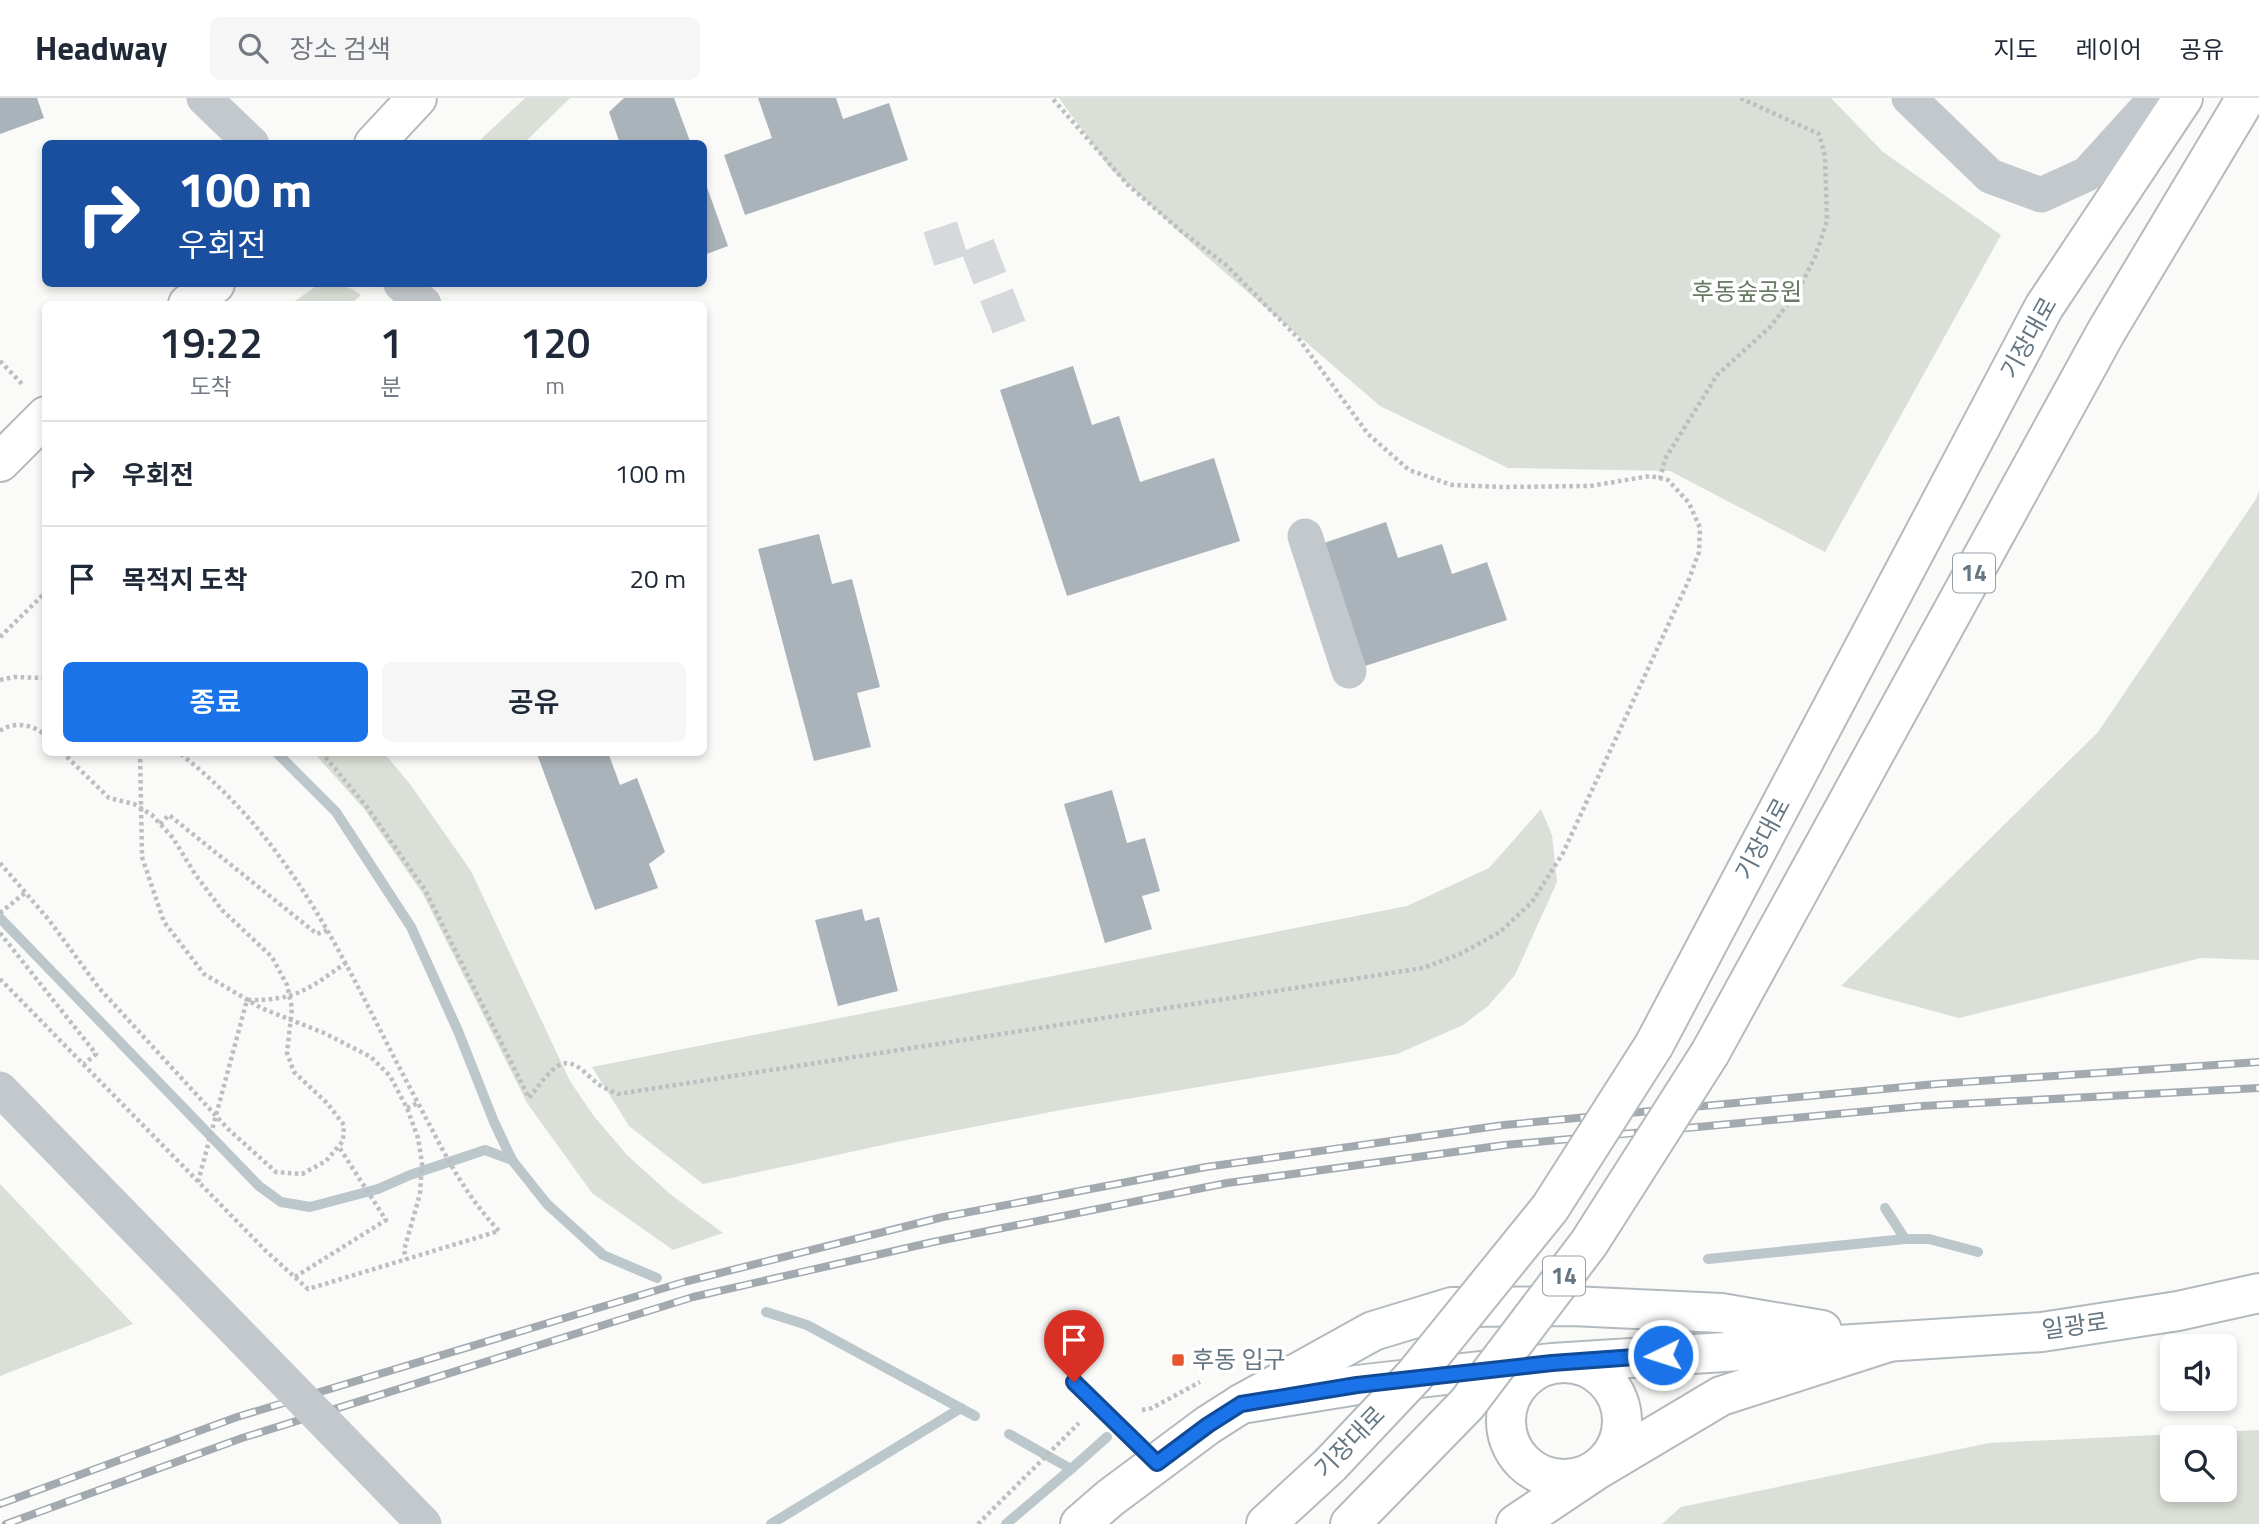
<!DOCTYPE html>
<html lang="ko">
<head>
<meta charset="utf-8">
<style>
  :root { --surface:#fff; --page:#f6f6f7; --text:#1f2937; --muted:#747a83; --line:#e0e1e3; --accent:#1a73e8 }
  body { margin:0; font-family:"Titillium Web","Noto Sans KR",sans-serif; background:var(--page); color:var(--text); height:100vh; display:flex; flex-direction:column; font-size:26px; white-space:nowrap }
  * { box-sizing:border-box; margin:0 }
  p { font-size:23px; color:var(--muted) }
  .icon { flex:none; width:38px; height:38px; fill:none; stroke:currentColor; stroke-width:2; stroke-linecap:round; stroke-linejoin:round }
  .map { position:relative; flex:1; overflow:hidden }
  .side { position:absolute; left:42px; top:203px; width:665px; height:455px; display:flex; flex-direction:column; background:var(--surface); border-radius:10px; box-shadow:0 4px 10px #0003 }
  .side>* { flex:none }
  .top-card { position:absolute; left:42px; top:42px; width:665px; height:147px; border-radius:10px; box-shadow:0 4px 10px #0003; background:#1a4fa0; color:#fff; overflow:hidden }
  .tools { position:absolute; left:2160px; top:1236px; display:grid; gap:14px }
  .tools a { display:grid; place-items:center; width:77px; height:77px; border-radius:10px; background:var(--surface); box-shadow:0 4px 10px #0003; font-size:35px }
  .pin { position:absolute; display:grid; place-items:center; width:60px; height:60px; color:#fff; margin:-72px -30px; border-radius:50% 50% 50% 0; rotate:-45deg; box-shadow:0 0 7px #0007 }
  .pin .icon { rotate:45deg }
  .me { position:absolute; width:77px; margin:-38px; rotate:266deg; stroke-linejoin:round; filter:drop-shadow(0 0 5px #0008) }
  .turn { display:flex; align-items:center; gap:24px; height:147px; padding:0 21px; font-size:32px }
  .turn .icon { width:91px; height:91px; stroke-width:2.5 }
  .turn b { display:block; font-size:49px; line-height:60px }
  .eta { display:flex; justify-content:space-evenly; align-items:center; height:119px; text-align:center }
  .eta b { font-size:42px; font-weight:600; line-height:49px }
  .action { display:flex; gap:14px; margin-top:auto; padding:14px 21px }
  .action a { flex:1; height:80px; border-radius:10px; background:var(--accent); color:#fff; font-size:28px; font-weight:600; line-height:80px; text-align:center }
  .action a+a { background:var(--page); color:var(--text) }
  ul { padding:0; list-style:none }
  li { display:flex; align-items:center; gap:21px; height:105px; padding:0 21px; border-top:2px solid var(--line) }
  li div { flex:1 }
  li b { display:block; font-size:26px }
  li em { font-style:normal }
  header { display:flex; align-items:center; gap:42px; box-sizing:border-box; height:98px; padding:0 35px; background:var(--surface); border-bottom:2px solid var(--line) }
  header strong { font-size:33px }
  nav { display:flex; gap:38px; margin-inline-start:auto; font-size:24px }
  .search { width:490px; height:63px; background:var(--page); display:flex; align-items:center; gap:18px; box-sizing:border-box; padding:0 24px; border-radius:10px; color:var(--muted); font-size:26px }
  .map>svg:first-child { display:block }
  .green { fill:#dadfd7; fill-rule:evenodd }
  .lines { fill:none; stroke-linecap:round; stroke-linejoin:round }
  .stream { stroke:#bbc7cb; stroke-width:10 }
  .building { fill:#aab3b9 }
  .street-tunnel { stroke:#d5d9db; stroke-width:35; stroke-dasharray:35 18; stroke-linecap:butt }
  .secondary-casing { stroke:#b3babf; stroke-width:42 }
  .primary-casing { stroke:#b5babe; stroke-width:42 }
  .path { stroke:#bbbfc2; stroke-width:4.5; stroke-dasharray:3.5 3.5; stroke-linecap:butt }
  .lane { stroke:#c3c8cc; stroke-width:18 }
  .street { stroke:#c3c8cc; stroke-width:35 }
  .secondary { stroke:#fff; stroke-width:38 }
  .primary { stroke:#fff; stroke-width:38 }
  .rail-casing { stroke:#a2aab0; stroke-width:8 }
  .rail { stroke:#fff; stroke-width:5; stroke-dasharray:16; stroke-linecap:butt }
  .primary-bridge-casing { stroke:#b5babe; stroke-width:42; stroke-linecap:butt }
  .path-bridge { stroke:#bbbfc2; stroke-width:4.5; stroke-dasharray:3.5 3.5; stroke-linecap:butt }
  .street-bridge { stroke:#c3c8cc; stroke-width:35 }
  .primary-bridge { stroke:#fff; stroke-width:38 }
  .route-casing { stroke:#114b97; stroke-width:18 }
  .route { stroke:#1a73e8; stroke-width:12 }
  .poi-dot { fill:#e4572e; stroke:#fff; stroke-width:2.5 }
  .labels { text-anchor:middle; stroke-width:7; stroke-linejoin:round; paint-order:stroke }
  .shield { fill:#fff; stroke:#939fa8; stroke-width:2 }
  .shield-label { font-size:23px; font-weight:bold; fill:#657683 }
  .park-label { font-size:24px; fill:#687a64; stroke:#fff }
  .street-label { font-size:24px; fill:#657683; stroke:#fff }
  .poi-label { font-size:24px; fill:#657683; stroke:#fff; text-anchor:start }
</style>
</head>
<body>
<header>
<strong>Headway</strong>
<div class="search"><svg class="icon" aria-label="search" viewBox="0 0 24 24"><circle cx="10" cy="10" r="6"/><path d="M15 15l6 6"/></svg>장소 검색</div>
<nav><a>지도</a><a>레이어</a><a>공유</a></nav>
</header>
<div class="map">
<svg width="2259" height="1426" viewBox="0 0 2259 1426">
  <rect width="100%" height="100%" fill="#fafaf8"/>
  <g class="green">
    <path d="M525,0H570L524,45H477Z"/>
    <path d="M1059,0H1831L1883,54L2001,137L1825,454L1670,373L1508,370L1380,308L1199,152L1109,69Z"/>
    <path d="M337,186L352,191L361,197L351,206H291L315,189Z"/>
    <path d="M2259,393V862L2201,860L1959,920L1841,888L2098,634L2256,401Z"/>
    <path d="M314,655H384L410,686L471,773L570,983L593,1017L627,1057L670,1096L723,1135L673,1152L592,1095L527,1005L423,796L364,711Z"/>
    <path d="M1541,711L1552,737L1557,784L1515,877L1488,908L1463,927L1397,956L1061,1012L901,1043L703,1086L629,1028L592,969L1407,808L1489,770Z"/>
    <path d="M0,1086L133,1226L0,1278Z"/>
    <path d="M2259,1332V1426H1662L1681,1409L1989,1345ZM2172,1339H2224V1391H2172Z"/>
  </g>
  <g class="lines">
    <g class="stream">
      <path d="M276,654L336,714L411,829L458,933L494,1024L512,1062L547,1106L603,1157L657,1180"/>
      <path d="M0,820L259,1088L281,1104L310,1109L378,1091L410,1077L485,1052L512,1062"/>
      <path d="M1885,1110L1905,1141"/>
      <path d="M1708,1161L1905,1141H1929L1978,1154"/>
      <path d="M766,1214L807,1227L975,1318"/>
      <path d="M1009,1336L1071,1371L1107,1339"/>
      <path d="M771,1426L961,1310"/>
      <path d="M1006,1426L1071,1371"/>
    </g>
  </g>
  <g class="building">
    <path d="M0,0H37L44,20L0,36Z"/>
    <path d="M624,0H674L691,46H620L609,14Z"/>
    <path d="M758,0H836L843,21L889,5L908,62L745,117L724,57L772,40Z"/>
    <path d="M704,81L728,148L704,157Z"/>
    <path d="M1073,268L1092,327L1119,318L1140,384L1214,360L1240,443L1067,498L1000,292Z"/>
    <path d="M1386,424L1398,460L1442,446L1452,476L1487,464L1507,522L1362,569L1321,446Z"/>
    <path d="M819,436L832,486L852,481L880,589L857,595L871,649L814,663L758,451Z"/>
    <path d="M540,654H608L620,687L637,680L665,754L649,766L658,790L595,812L537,656Z"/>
    <path d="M1112,692L1127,745L1145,740L1160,793L1142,798L1152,831L1105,845L1064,706Z"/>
    <path d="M862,811L865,823L879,819L898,893L838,908L815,822Z"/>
  </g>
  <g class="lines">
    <path class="street-tunnel" d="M929,151L963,140L976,144L1009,229"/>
    <defs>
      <g id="secondary">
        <path d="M374,46L417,0"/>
        <path d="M188,206L215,186"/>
        <path d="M0,364L46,318"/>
        <circle cx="1564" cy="1323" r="58"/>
        <path d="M1241,1306L1357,1287L1552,1265L2042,1234L2178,1213L2259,1195"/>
        <path d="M1080,1426L1110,1400L1208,1327L1241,1306L1373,1233L1452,1209L1572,1208L1721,1215L1822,1232"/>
      </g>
      <g id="primary">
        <path d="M1654,947L2044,209L2183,0"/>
        <path d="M1710,955L2106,234L2246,0"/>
        <path d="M1266,1426L1330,1367"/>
        <path d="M1350,1426L1393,1382"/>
        <path d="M1516,1426L1595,1373L1721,1298L1889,1244"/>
      </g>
    </defs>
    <use href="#secondary" class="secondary-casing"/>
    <use href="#primary" class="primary-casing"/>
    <g class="path">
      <path d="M0,263L24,288"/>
      <path d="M1660,381L1665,361L1717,277L1770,229L1798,193L1815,159L1827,123L1825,58L1819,36L1740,0"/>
      <path d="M0,539L46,494"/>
      <path d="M0,582L14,579L46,580"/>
      <path d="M0,633C13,623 34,626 46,638"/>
      <path d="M321,654L367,709L425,792L529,1000C537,990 545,978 555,970C572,956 585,976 598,986C604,990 611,993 618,996L1423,870L1460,856L1500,834L1532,804L1563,755L1688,484L1699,454L1700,430L1689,405L1668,382L1650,378L1590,388L1502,389L1452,387L1409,372L1368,336L1299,241L1226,167L1181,133L1128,87L1052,0"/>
      <path d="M160,726L169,717L317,836L328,832"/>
      <path d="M0,765L49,822L99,890L228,1031L276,1074L302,1076L326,1063L343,1043L344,1027L327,1005L294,974L287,955L292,910L287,887L272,859L222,812L195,776L173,740L152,717L134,706L109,700L62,654"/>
      <path d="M0,815L26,794"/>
      <path d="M0,835L96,956L84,966"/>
      <path d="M0,881L267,1154L308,1191L499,1133C461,1092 443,1052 417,1003C347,873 300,748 178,654"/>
      <path d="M407,1010L418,1005"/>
      <path d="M295,1179L386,1122L339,1049"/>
      <path d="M1142,1312L1152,1310L1200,1284"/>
      <path d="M978,1426L1079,1325"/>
    </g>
    <path class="lane" d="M1074,1284L1157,1365"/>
    <g class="street">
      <path d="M204,0L252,46"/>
      <path d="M1909,0L1990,78L2041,97L2087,76L2156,0"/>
      <path d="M401,186L424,206"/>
      <path d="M1305,438L1349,573"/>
    </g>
    <use href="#secondary" class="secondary"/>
    <use href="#primary" class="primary"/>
    <defs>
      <g id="rail">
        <path d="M0,1406L237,1319L684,1184L943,1119L1206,1069L1504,1027L1936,986L2259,964"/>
        <path d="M6,1426L242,1340L693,1199L933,1144L1227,1085L1505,1047L1922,1008L2259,990"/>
      </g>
    </defs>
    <use href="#rail" class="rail-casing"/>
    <use href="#rail" class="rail"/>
    <defs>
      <g id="primary-bridge">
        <path d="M1330,1367L1414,1278L1550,1110L1654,947"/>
        <path d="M1393,1382L1467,1306L1589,1145L1710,955"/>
      </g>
    </defs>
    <use href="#primary-bridge" class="primary-bridge-casing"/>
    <g class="path-bridge">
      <path d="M140,654L142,759L164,824L204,876L261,910L324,935L371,959L390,978L407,1010L418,1040L422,1065L420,1096L404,1152L406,1161"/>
      <path d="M198,1084L247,902C295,903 309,891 347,864"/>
    </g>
    <path class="street-bridge" d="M0,991L424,1426"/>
    <use href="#primary-bridge" class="primary-bridge"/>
  </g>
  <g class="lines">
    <defs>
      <path id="route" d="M1074,1284L1157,1365L1208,1327L1241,1306L1357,1287L1552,1265L1663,1257"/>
    </defs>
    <use href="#route" class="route-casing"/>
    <use href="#route" class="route"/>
  </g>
  <rect class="poi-dot" x="1171" y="1255" width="14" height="14" rx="3.5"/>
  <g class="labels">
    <g class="shield">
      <rect x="1953" y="455.5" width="42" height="39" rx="5"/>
      <rect x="1543" y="1158.5" width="42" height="39" rx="5"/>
    </g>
    <g class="shield-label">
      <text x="1974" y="483">14</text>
      <text x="1564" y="1186">14</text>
    </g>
    <g class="park-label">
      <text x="1747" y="202">후동숲공원</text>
    </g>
    <g class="street-label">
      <text transform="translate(2029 240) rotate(-61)" y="8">기장대로</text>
      <text transform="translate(1763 741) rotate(-62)" y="8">기장대로</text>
      <text transform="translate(2075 1228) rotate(-8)" y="8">일광로</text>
      <text transform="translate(1350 1344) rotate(-46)" y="8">기장대로</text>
    </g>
    <g class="poi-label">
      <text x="1192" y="1270">후동 입구</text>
    </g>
  </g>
</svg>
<div class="tools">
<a><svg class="icon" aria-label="sound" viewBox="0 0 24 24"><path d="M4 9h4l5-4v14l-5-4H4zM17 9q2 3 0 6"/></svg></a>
<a><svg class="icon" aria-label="search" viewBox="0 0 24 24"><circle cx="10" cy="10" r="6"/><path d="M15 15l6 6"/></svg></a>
</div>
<div class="pin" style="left:1074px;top:1284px;background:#d93025"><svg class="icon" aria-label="arrive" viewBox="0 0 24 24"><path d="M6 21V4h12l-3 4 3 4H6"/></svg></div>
<svg class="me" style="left:1663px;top:1257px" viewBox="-20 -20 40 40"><circle r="17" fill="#1a73e8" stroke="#fff" stroke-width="3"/><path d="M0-11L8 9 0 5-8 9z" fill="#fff"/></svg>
<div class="top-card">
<div class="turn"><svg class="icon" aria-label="right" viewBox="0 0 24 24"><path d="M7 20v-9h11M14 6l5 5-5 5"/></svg><div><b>100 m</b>우회전</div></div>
</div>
<section class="side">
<div class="eta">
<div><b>19:22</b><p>도착</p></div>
<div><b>1</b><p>분</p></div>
<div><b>120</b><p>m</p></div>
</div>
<ul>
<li><svg class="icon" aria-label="right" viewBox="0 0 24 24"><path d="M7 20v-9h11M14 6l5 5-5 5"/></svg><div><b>우회전</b></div><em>100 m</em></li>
<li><svg class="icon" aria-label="arrive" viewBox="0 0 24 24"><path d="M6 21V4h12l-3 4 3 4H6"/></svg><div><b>목적지 도착</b></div><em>20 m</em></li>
</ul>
<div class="action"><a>종료</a><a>공유</a></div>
</section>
</div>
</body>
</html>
